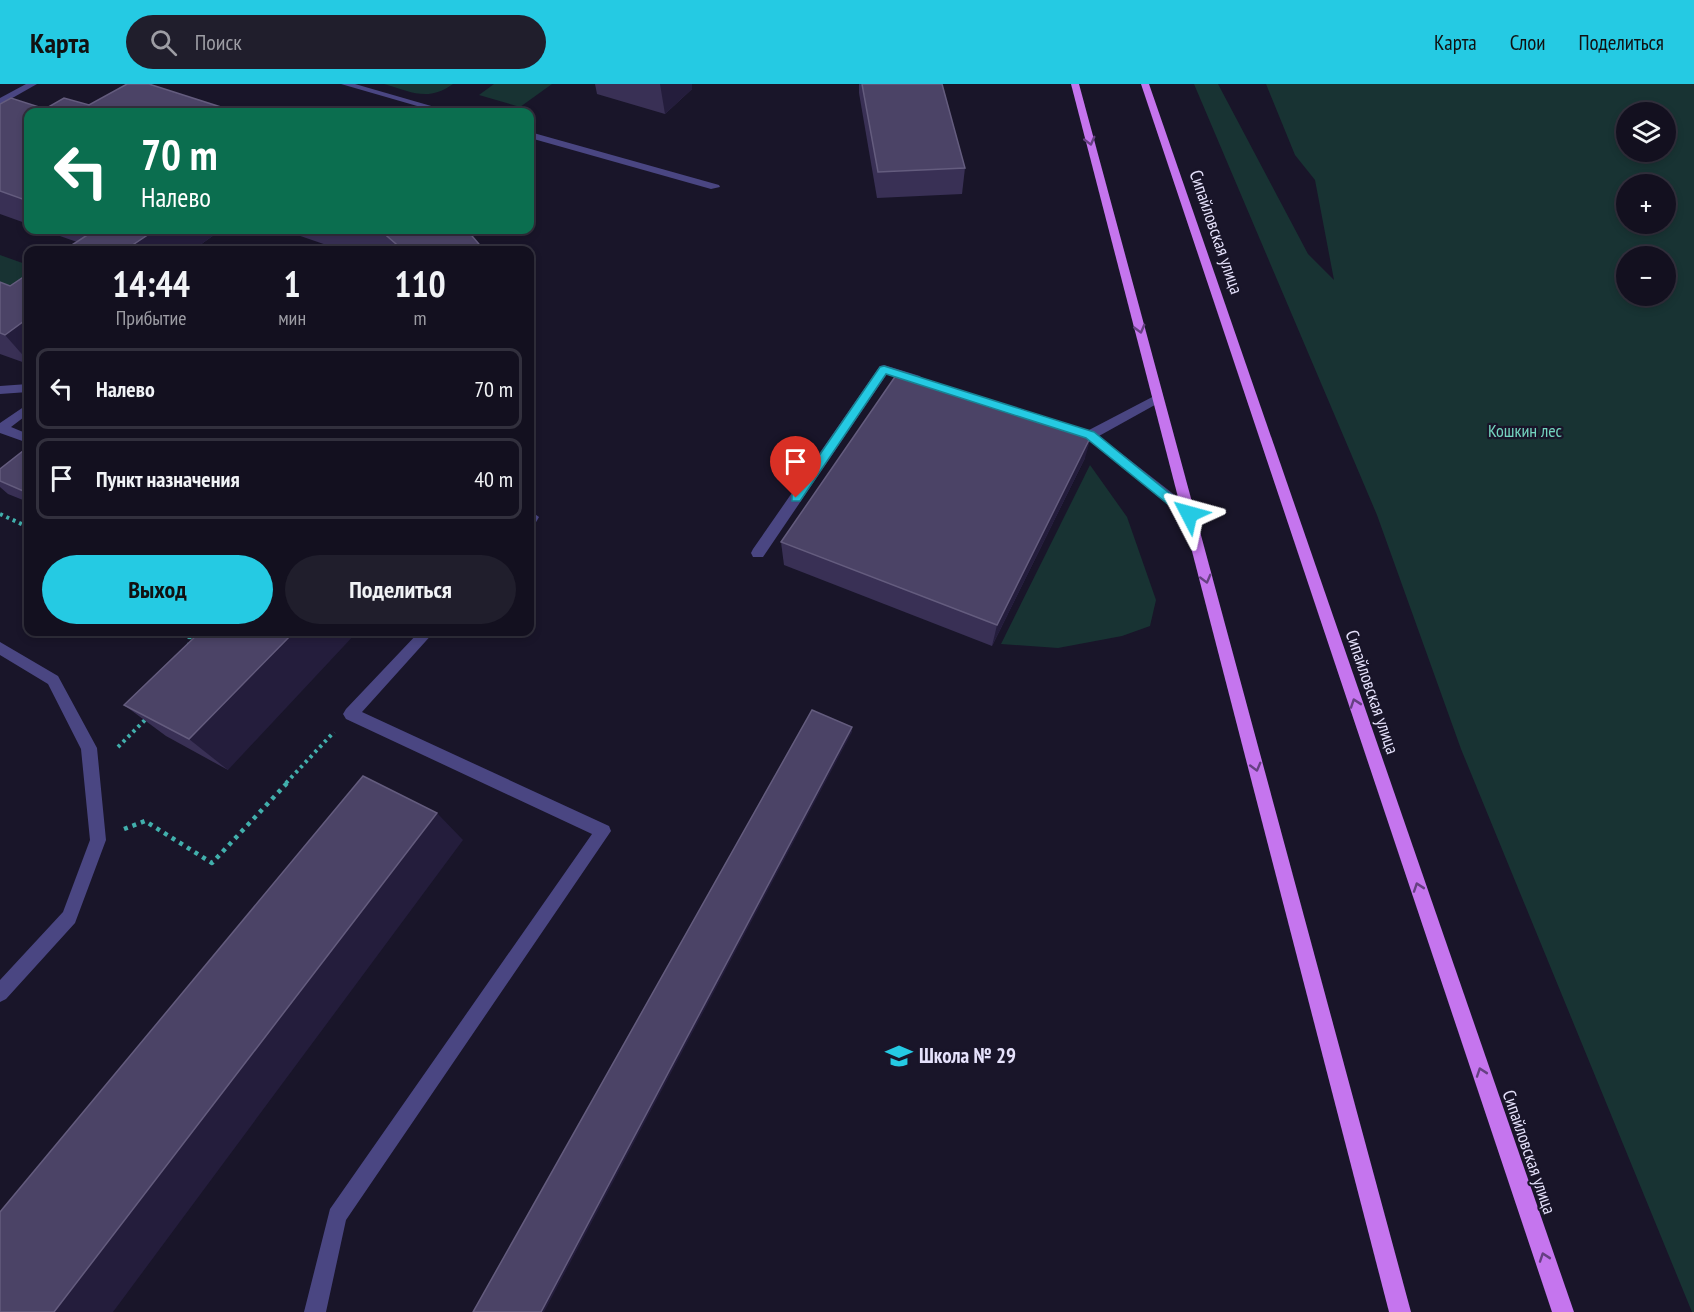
<!DOCTYPE html>
<html lang="ru">
<head>
<meta charset="utf-8">
<style>
  :root { --surface:#13101f; --page:#201e2c; --text:#f1f3f6; --muted:#9d9da4; --line:#32303d; --accent:#25cae3 }
  body { margin:0; font-family:"PT Sans Narrow",sans-serif; background:var(--page); color:var(--text); height:100vh; display:flex; flex-direction:column; font-size:22px; white-space:nowrap }
  * { box-sizing:border-box; margin:0 }
  p { font-size:20px; color:var(--muted) }
  .icon { flex:none; width:33px; height:33px; fill:none; stroke:currentColor; stroke-width:2; stroke-linecap:round; stroke-linejoin:round }
  .map { position:relative; flex:1; overflow:hidden }
  .drawer { position:absolute; left:24px; top:162px; width:510px; height:390px; display:flex; flex-direction:column; background:var(--surface); border-radius:12px; box-shadow:0 3px 9px #0003,0 0 0 2px var(--line) }
  .drawer>* { flex:none }
  .banner { position:absolute; left:24px; top:24px; width:510px; height:126px; border-radius:12px; box-shadow:0 3px 9px #0003,0 0 0 2px var(--line); background:#0b6e4f; color:#fff; overflow:hidden }
  .fabs { position:absolute; left:1616px; top:18px; display:grid; gap:12px }
  .fabs a { display:grid; place-items:center; width:60px; height:60px; border-radius:50%; background:var(--surface); box-shadow:0 3px 9px #0003,0 0 0 2px var(--line); font-size:30px }
  .pin { position:absolute; display:grid; place-items:center; width:51px; height:51px; color:#fff; margin:-62px -26px; border-radius:50% 50% 50% 0; rotate:-45deg; box-shadow:0 0 6px #0007 }
  .pin .icon { rotate:45deg }
  .me { position:absolute; width:66px; margin:-33px; rotate:309deg; stroke-linejoin:round; filter:drop-shadow(0 0 4px #0008) }
  .turn { display:flex; align-items:center; gap:21px; height:126px; padding:0 18px; font-size:27px }
  .turn .icon { width:78px; height:78px; stroke-width:2.5 }
  .turn b { display:block; font-size:42px; line-height:51px }
  .eta { display:flex; justify-content:space-evenly; align-items:center; height:102px; text-align:center }
  .eta b { font-size:36px; font-weight:600; line-height:42px }
  .action { display:flex; gap:12px; margin-top:auto; padding:12px 18px }
  .action a { flex:1; height:69px; border-radius:36px; background:var(--accent); color:#111; font-size:24px; font-weight:600; line-height:69px; text-align:center }
  .action a+a { background:var(--page); color:var(--text) }
  ul { padding:0; list-style:none }
  li { display:flex; align-items:center; gap:18px; height:81px; margin:0 12px 9px; padding:0 6px; border:3px solid var(--line); border-radius:12px }
  li div { flex:1 }
  li b { display:block; font-size:22px }
  li em { font-style:normal }
  header { display:flex; align-items:center; gap:36px; box-sizing:border-box; height:84px; padding:0 30px; background:var(--accent); color:#111 }
  header strong { font-size:28px }
  nav { display:flex; gap:33px; margin-inline-start:auto; font-size:21px }
  .search { width:420px; height:54px; background:var(--page); display:flex; align-items:center; gap:15px; box-sizing:border-box; padding:0 21px; border-radius:33px; color:var(--muted); font-size:22px }
  .map>svg:first-child { display:block }
  .green { fill:#183333; fill-rule:evenodd }
  .lines { fill:none; stroke-linecap:round; stroke-linejoin:round }
  .path-far1 { stroke:#41afac; stroke-width:4; stroke-dasharray:3 4; stroke-linecap:butt }
  .path { stroke:#41afac; stroke-width:4.5; stroke-dasharray:4 5; stroke-linecap:butt }
  .minor { fill:#4a4682; fill-rule:evenodd }
  .major { fill:#c575ee; fill-rule:evenodd }
  .wall { fill:#393055 }
  .shaded-wall { fill:#241d3c }
  .building { fill:#4b4366; stroke:#645c7e; stroke-width:1.5 }
  .oneway { stroke:#664082 }
  .route { fill:#25cae3; stroke:#188394; stroke-width:1.5 }
  .labels { text-anchor:middle; stroke-width:4.5; stroke-linejoin:round; paint-order:stroke }
  .street-label { font-size:18px; fill:#e5e1fb; stroke:#191529 }
  .park-label { font-size:18px; fill:#74d4bf; stroke:#191529 }
  .near-poi-label { font-size:21px; font-weight:bold; fill:#e5e1fb; stroke:#191529; text-anchor:start }
</style>
</head>
<body>
<header>
<strong>Карта</strong>
<div class="search"><svg class="icon" aria-label="search" viewBox="0 0 24 24"><circle cx="10" cy="10" r="6"/><path d="M15 15l6 6"/></svg>Поиск</div>
<nav><a>Карта</a><a>Слои</a><a>Поделиться</a></nav>
</header>
<div class="map">
<svg width="1694" height="1228" viewBox="0 0 1694 1228">
  <rect width="100%" height="100%" fill="#191529"/>
  <g class="green">
    <path d="M384,0H453C428,18 412,8 384,0Z"/>
    <path d="M494,0H552L520,23L479,11Z"/>
    <path d="M1194,0H1218L1308,170L1334,196L1315,96L1295,71L1266,0H1694V1228H1692L1461,665L1377,431ZM1626,28H1665V68H1626ZM1626,100H1665V140H1626ZM1626,172H1665V212H1626Z"/>
    <path d="M0,171L28,181V195L0,213Z"/>
    <path d="M1090,381L1127,433L1156,516L1150,542L1122,552L1058,564L1001,560Z"/>
  </g>
  <g class="lines">
    <g class="path-far1">
      <path d="M0,430L28,443"/>
      <path d="M189,562L190,548"/>
      <path d="M118,663L147,634"/>
      <path d="M286,699L334,648"/>
    </g>
    <path class="path" d="M124,745L145,737L212,779L288,698"/>
    <g class="minor">
      <path d="M26,0H37L0,21V14Z"/>
      <path d="M341,0H355L452,28H438Z"/>
      <path d="M530,48L719,101L720,103L711,105L530,54Z"/>
      <path d="M884,281L920,292L922,295L916,299L887,290L763,473H753L751,469L753,465L880,282Z"/>
      <path d="M28,300V308L0,310V302Z"/>
      <path d="M1158,310L1162,311V317L1099,352L1194,426L1196,430L1194,434L1189,435L1086,354L1069,349L1067,346L1073,342L1089,346Z"/>
      <path d="M28,320V330L11,343L28,350V359L0,349V339Z"/>
      <path d="M532,428L539,433L535,440L530,441V429Z"/>
      <path d="M419,548H434L362,628L609,742L611,747L346,1136L326,1228H304L330,1125L592,750L346,635L343,630L346,625Z"/>
      <path d="M0,558L58,592L97,664L106,756L75,839L6,915L0,918V896L63,828L90,756L81,665L48,600L0,571Z"/>
    </g>
    <g class="major">
      <path d="M1071,0H1079L1411,1228H1389Z"/>
      <path d="M1141,0H1149L1574,1228H1552Z"/>
    </g>
  </g>
  <g class="wall">
    <path d="M595,0H692V5L665,30L597,10Z"/>
    <path d="M859,0H942L965,84L962,110L877,114L859,9Z"/>
    <path d="M0,20L45,25L89,21L227,25L229,28H28V140L0,130Z"/>
    <path d="M43,146H221L193,166L77,158Z"/>
    <path d="M283,146H467L484,166H341Z"/>
    <path d="M28,190V280L0,270V198L10,202Z"/>
    <path d="M28,363V418L8,410L0,403V385Z"/>
    <path d="M1085,374L992,562L784,481L781,458Z"/>
    <path d="M200,548L228,686L166,652L124,621Z"/>
  </g>
  <g class="shaded-wall">
    <path d="M660,0H692V5L665,30Z"/>
    <path d="M227,25L229,28H221Z"/>
    <path d="M155,146H221L193,166H125Z"/>
    <path d="M28,234V277L5,251Z"/>
    <path d="M1092,350L1085,374L992,562L997,541Z"/>
    <path d="M294,548H357L228,686L189,655Z"/>
    <path d="M852,643V648L544,1228H541Z"/>
    <path d="M437,729L463,756L113,1228H54Z"/>
  </g>
  <g class="building">
    <path d="M127,0H149L227,25L221,28H28V117L0,107V20L11,14L45,25L64,14L89,21Z"/>
    <path d="M862,0H942L965,84L878,88Z"/>
    <path d="M95,146H155L125,166H64Z"/>
    <path d="M380,146H467L484,166H403Z"/>
    <path d="M28,190V234L5,251L0,249V198L10,202Z"/>
    <path d="M899,287L1092,350L997,541L781,458Z"/>
    <path d="M28,363V409L0,397V385Z"/>
    <path d="M200,548H294L189,655L124,621Z"/>
    <path d="M812,626L852,643L541,1228H473Z"/>
    <path d="M363,692L437,729L54,1228H0V1128Z"/>
  </g>
  <defs><path id="oneway-chevron" d="M-2-3.5L2.5 0L-2 3.5" fill="none" stroke-width="1.6" stroke-linecap="round" stroke-linejoin="round" transform="scale(1.5)"/></defs>
  <g class="oneway">
    <use href="#oneway-chevron" transform="translate(1090 57) rotate(75)"/>
    <use href="#oneway-chevron" transform="translate(1140 245) rotate(75)"/>
    <use href="#oneway-chevron" transform="translate(1206 495) rotate(75)"/>
    <use href="#oneway-chevron" transform="translate(1355 619) rotate(-109)"/>
    <use href="#oneway-chevron" transform="translate(1256 683) rotate(75)"/>
    <use href="#oneway-chevron" transform="translate(1418 803) rotate(-109)"/>
    <use href="#oneway-chevron" transform="translate(1481 988) rotate(-109)"/>
    <use href="#oneway-chevron" transform="translate(1544 1173) rotate(-109)"/>
  </g>
  <path class="route" d="M884,282L1094,348L1195,430L1189,435L1185,434L1086,354L886,290L800,417H792V411L880,283Z"/>
  <defs>
    <symbol id="school-bare" viewBox="-9 -9 18 18"><path d="M0-5L7-2L0 1L-7-2ZM-4 1L0 2.5L4 1V4Q0 6-4 4Z" fill="#25cae3" stroke="#191529" stroke-width="2.5" paint-order="stroke"/></symbol>
  </defs>
  <g fill-rule="evenodd">
    <use href="#school-bare" x="880" y="953" width="38" height="38"/>
  </g>
  <g class="labels">
    <g class="street-label">
      <text transform="translate(1216 148) rotate(71)" y="6">Сипайловская улица</text>
      <text transform="translate(1372 608) rotate(71)" y="6">Сипайловская улица</text>
      <text transform="translate(1529 1068) rotate(71)" y="6">Сипайловская улица</text>
    </g>
    <g class="park-label">
      <text x="1525" y="353">Кошкин лес</text>
    </g>
    <g class="near-poi-label">
      <text x="919" y="979">Школа № 29</text>
    </g>
  </g>
</svg>
<div class="fabs">
<a><svg class="icon" aria-label="layers" viewBox="0 0 24 24"><path d="M12 4l9 5-9 5-9-5zM3 14l9 5 9-5"/></svg></a>
<a>+</a>
<a>−</a>
</div>
<div class="pin" style="left:796px;top:414px;background:#d93025"><svg class="icon" aria-label="arrive" viewBox="0 0 24 24"><path d="M6 21V4h12l-3 4 3 4H6"/></svg></div>
<svg class="me" style="left:1189px;top:430px" viewBox="-20 -20 40 40"><path d="M0-17L14 15 0 8-14 15z" fill="#25cae3" stroke="#fff" stroke-width="4"/></svg>
<div class="banner">
<div class="turn"><svg class="icon" aria-label="left" viewBox="0 0 24 24"><path d="M17 20v-9H6M10 6l-5 5 5 5"/></svg><div><b>70 m</b>Налево</div></div>
</div>
<section class="drawer">
<div class="eta">
<div><b>14:44</b><p>Прибытие</p></div>
<div><b>1</b><p>мин</p></div>
<div><b>110</b><p>m</p></div>
</div>
<ul>
<li><svg class="icon" aria-label="left" viewBox="0 0 24 24"><path d="M17 20v-9H6M10 6l-5 5 5 5"/></svg><div><b>Налево</b></div><em>70 m</em></li>
<li><svg class="icon" aria-label="arrive" viewBox="0 0 24 24"><path d="M6 21V4h12l-3 4 3 4H6"/></svg><div><b>Пункт назначения</b></div><em>40 m</em></li>
</ul>
<div class="action"><a>Выход</a><a>Поделиться</a></div>
</section>
</div>
</body>
</html>
